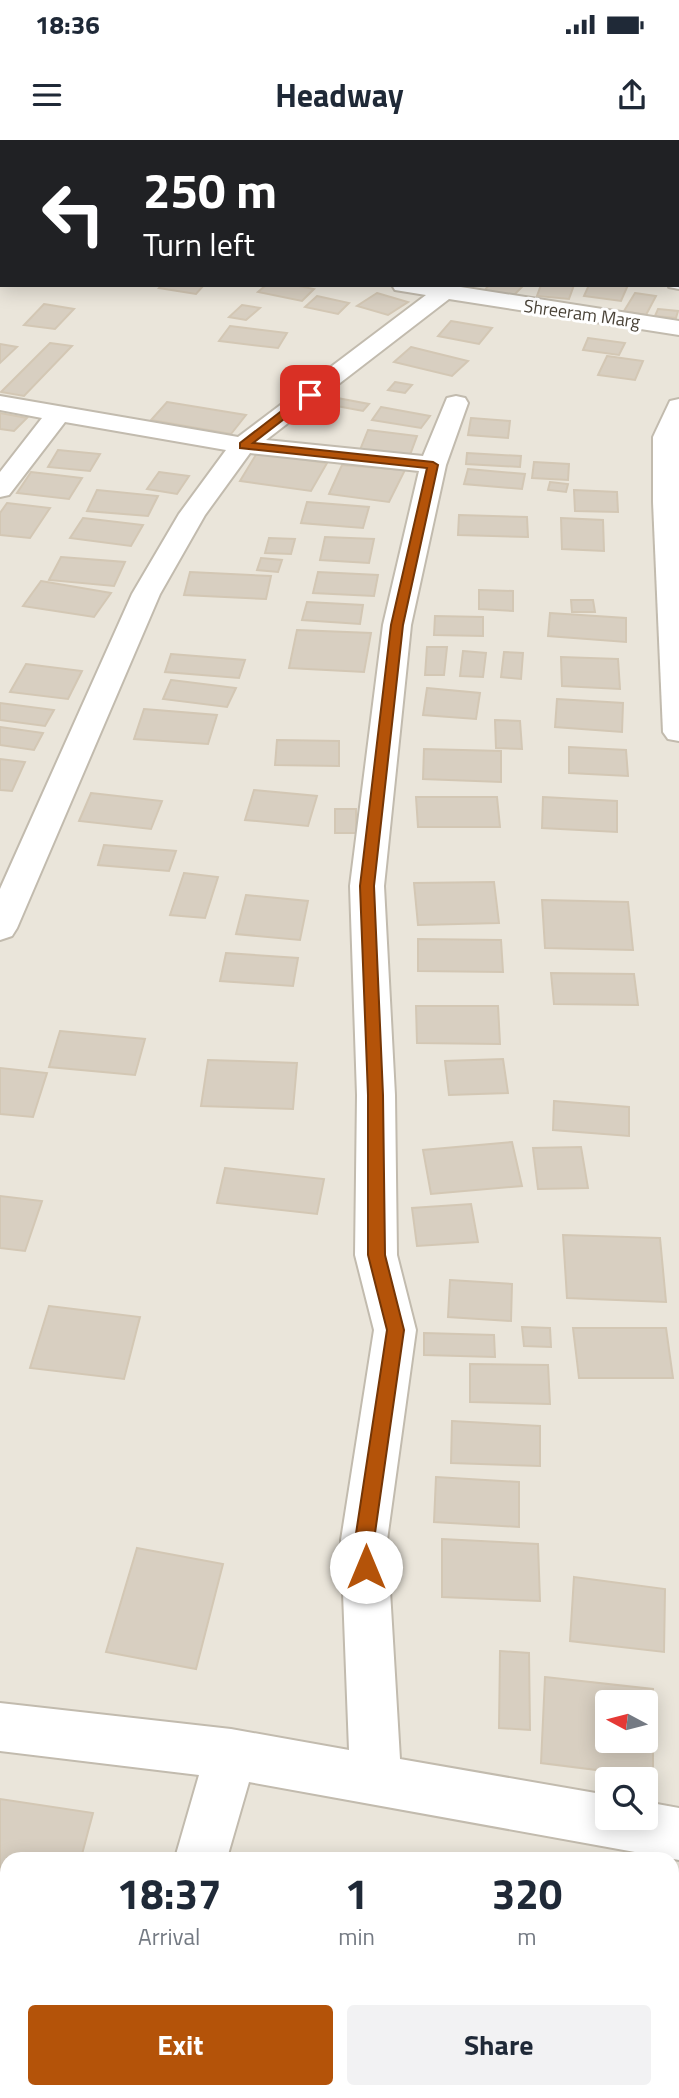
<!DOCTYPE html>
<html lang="en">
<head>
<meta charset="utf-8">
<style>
  :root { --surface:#fff; --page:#f2f2f3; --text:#1f2937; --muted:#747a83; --accent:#b45309 }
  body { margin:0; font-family:"Titillium Web",sans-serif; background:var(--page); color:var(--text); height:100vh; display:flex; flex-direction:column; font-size:26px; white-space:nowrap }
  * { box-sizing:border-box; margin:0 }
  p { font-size:23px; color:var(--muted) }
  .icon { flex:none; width:38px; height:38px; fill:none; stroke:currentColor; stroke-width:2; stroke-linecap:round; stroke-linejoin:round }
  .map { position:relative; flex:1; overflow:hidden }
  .details { position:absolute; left:0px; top:1712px; width:679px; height:247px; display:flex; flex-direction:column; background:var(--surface); border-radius:21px 21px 0 0; box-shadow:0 4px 18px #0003 }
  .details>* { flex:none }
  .top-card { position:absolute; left:0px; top:0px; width:679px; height:147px; box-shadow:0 4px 18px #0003; background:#202124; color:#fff; overflow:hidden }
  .needle { width:46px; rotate:277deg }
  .fabs { position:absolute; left:595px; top:1550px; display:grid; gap:14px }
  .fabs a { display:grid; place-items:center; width:63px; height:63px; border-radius:7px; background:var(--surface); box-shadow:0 4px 18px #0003; font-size:35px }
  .pin { position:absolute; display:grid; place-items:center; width:60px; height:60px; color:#fff; margin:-30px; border-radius:14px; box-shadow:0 4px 10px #0006 }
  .me { position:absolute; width:77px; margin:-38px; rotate:0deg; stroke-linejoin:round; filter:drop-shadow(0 0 5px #0008) }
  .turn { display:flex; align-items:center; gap:24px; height:147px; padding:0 28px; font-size:32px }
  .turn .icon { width:91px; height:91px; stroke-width:2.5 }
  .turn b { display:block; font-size:49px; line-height:60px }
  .eta { display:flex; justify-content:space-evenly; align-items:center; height:119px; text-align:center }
  .eta b { font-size:42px; font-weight:700; line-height:49px }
  .action { display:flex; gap:14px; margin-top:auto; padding:14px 28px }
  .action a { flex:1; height:80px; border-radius:7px; background:var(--accent); color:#fff; font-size:28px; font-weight:700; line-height:80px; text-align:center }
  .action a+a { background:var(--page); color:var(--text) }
  .status { display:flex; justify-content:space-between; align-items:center; height:49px; padding:0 35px; background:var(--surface); direction:ltr }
  .status svg { height:19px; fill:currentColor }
  header { display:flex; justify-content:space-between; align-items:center; height:91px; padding:0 28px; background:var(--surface); font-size:32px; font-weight:700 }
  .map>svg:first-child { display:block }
  .residential { fill:#eae5da; fill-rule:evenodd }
  .building { fill:#d8cfc1; stroke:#d3c7b4; stroke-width:2; fill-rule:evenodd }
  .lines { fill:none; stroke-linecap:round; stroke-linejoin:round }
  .street-casing { stroke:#c2bbae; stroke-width:4 }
  .secondary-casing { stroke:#d6c79b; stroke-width:4 }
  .street { fill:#fff; fill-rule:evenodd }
  .secondary { fill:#fff3cd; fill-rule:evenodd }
  .route { fill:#b45309; stroke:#753606; stroke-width:2 }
  .labels { text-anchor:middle; stroke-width:6; stroke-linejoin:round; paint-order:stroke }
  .far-street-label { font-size:18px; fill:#4b4439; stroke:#fff }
</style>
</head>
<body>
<div class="status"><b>18:36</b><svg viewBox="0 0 49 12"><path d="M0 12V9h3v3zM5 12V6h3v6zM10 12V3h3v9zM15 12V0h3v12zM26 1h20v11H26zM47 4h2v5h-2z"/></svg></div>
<header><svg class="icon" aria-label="menu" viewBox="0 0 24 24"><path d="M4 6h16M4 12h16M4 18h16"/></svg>Headway<svg class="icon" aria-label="share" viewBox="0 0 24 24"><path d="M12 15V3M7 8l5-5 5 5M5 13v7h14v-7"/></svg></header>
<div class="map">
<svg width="679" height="1958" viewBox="0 0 679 1958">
  <rect width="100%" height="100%" fill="#f6f3ec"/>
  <path class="residential" d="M0,0H679V1958H0ZM2,2H677V145H2ZM607,1563H646V1601H607ZM607,1640H646V1678H607ZM7,1718H672V1951H7Z"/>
  <g class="building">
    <path d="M0,0H66L79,2H2V16Z"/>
    <path d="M226,0H295L302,1L224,2Z"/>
    <path d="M528,0H593L527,2Z"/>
    <path d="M162,145H204L196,154L159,148Z"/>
    <path d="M266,145H294L314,149L302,161L258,152Z"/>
    <path d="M489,145H520L523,146L512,157L484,151Z"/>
    <path d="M541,145H574L569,159L537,156Z"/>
    <path d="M589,145H628L621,161L584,156Z"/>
    <path d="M377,153L408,162L388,175L357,166Z"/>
    <path d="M635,153L656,156L646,175L624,171Z"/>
    <path d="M317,156L349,163L338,174L305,167Z"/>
    <path d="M44,164L74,169L55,189L24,185Z"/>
    <path d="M242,165L260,168L246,180L229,177Z"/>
    <path d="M658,169L678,171L676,178L655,176Z"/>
    <path d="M451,181L492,188L479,204L438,196Z"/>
    <path d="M230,186L287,193L278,208L219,201Z"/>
    <path d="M588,198L625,203L619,215L583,210Z"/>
    <path d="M50,203L72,206L24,256L1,252Z"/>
    <path d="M0,204L17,207L0,223Z"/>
    <path d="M411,207L468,221L452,236L394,222Z"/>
    <path d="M607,216L643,221L635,240L598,235Z"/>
    <path d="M395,242L412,245L405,253L388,250Z"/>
    <path d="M332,257L369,264L363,271L326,264Z"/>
    <path d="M167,262L246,275L231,294L151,280Z"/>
    <path d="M381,267L430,276L421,288L372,280Z"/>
    <path d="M0,273L27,278L14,291L0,289Z"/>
    <path d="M471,278L510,281L508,298L468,295Z"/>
    <path d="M368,290L417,296L410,315L360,310Z"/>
    <path d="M58,310L100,314L90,331L48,327Z"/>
    <path d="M257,313L327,323L311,351L240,341Z"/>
    <path d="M467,313L521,316L520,327L466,324Z"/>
    <path d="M534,322L569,324L568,340L532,338Z"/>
    <path d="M342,325L405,330L389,362L329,354Z"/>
    <path d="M468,329L525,334L522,349L464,344Z"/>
    <path d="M31,332L82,338L69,359L17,353Z"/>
    <path d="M159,332L189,336L177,354L147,349Z"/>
    <path d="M550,342L568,344L566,352L548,350Z"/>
    <path d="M97,350L158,356L148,376L87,371Z"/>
    <path d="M574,350L617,352L618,372L575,371Z"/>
    <path d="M307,362L369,367L363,388L301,383Z"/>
    <path d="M7,363L50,368L30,398L0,395V373Z"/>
    <path d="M459,375L527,377L528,397L458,395Z"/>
    <path d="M83,378L143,385L131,406L70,398Z"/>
    <path d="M561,378L603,380L604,411L562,409Z"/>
    <path d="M325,397L374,399L369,423L320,420Z"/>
    <path d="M269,398L295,399L291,414L265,413Z"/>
    <path d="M61,417L125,422L114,446L49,440Z"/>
    <path d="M261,418L282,420L278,432L257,430Z"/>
    <path d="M190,432L271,436L266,459L184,455Z"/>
    <path d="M318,432L378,435L374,456L313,453Z"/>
    <path d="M41,441L111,453L94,477L23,466Z"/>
    <path d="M479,450L513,451V471L479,469Z"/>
    <path d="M571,460H593L595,472H572Z"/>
    <path d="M307,462L363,465L360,484L302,480Z"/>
    <path d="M550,473L626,478V502L548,496Z"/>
    <path d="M435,476L483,477V496L434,495Z"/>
    <path d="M297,490L371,493L364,532L289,528Z"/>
    <path d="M427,507H447L444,535H425Z"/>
    <path d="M463,511L486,513L483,537L460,536Z"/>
    <path d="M504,512L523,513L521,539L501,537Z"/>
    <path d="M171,514L245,520L239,538L165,532Z"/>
    <path d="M561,517L618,519L620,549L562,546Z"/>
    <path d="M26,524L82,531L68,559L10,552Z"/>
    <path d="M171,540L236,548L227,567L163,559Z"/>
    <path d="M427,548L480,553L476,579L423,575Z"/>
    <path d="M557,559L623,563L622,592L555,587Z"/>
    <path d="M0,563L54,570L45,586L0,580Z"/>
    <path d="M144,569L217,575L208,604L134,599Z"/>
    <path d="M495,580L520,581L522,609L496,608Z"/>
    <path d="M0,587L43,593L34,610L0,605Z"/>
    <path d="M277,600L339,601V626L275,625Z"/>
    <path d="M569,607L626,610L628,636L569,633Z"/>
    <path d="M424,609L501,611V642L423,639Z"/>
    <path d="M0,619L25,622L12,651L0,650Z"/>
    <path d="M254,650L317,656L308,686L245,680Z"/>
    <path d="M91,653L162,661L151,689L79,681Z"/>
    <path d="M416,657H497L500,687H418Z"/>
    <path d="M543,657L617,661V692L542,688Z"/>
    <rect x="335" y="669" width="21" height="24"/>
    <path d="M104,705L176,711L169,731L98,725Z"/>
    <path d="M184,733L218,737L205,778L170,775Z"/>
    <path d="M494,742L499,783L418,785L414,743Z"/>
    <path d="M246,755L308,761L300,800L236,794Z"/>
    <path d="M542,760L628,762L633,810L545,808Z"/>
    <path d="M418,799L501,800L503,832L418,831Z"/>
    <path d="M226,813L298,818L293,846L220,841Z"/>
    <path d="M551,833L634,834L638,865L554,864Z"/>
    <path d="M416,866H498L500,904L417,903Z"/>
    <path d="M60,891L145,899L135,935L49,927Z"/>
    <path d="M503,919L508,953L449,955L445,921Z"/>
    <path d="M208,920L297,923L293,969L201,966Z"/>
    <path d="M0,928L47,933L33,977L0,974Z"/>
    <path d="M554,961L629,967V996L553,990Z"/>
    <path d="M512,1002L522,1046L431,1054L423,1010Z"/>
    <path d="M581,1007L588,1048L538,1049L533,1008Z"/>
    <path d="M225,1028L324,1039L317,1074L217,1063Z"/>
    <path d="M0,1056L42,1061L25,1111L0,1108Z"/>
    <path d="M471,1064L478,1102L417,1106L412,1068Z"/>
    <path d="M563,1095L660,1098L666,1162L567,1158Z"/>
    <path d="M450,1140L512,1144L511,1181L448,1177Z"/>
    <path d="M49,1166L140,1177L124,1239L30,1228Z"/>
    <path d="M522,1187L550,1188L551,1207L524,1206Z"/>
    <path d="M573,1188H666L673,1238H579Z"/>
    <path d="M424,1193L494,1195L495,1217L424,1215Z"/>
    <path d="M470,1224L548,1225L550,1264L470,1262Z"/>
    <path d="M452,1281L540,1286V1326L451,1323Z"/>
    <path d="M436,1337L519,1342V1387L434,1382Z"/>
    <path d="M442,1399L538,1404L540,1461L442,1457Z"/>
    <path d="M137,1408L223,1424L196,1529L106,1512Z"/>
    <path d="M574,1437L665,1449L664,1512L570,1501Z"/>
    <path d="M500,1511L529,1513L530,1590L499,1588Z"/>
    <path d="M545,1537L653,1549V1637L541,1623ZM607,1563H646V1601H607Z"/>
    <path d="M0,1659L93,1673L81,1718H7V1760L0,1758Z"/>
    <path d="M0,1787L7,1789V1820L0,1819Z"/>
    <rect x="540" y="1951" width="117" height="7"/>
  </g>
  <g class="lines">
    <defs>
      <g id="street">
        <path d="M342,0H377L379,2H343Z"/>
        <rect x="677" y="25" width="2" height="13"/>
        <path d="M677,57H679L677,73Z"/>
        <path d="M677,135L679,149L669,147L677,145Z"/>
        <path d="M392,145H448L679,181V195L449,159L266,300L423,316L447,258L456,256L465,258L468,263L446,325L411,485L384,746L395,955L397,1115L416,1190L387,1400L400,1619L607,1655V1678H646V1662L679,1668V1720L249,1642L227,1718H175L199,1635L0,1611V1563L231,1589L349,1610L341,1400L374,1190L355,1115L357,955L350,746L383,485L419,331L250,313L205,375L160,454L17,788L12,796L0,800V749L132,454L179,374L226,310L65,282L9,355L0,357V332L42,278L0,270V256L238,297L426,155L395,150Z"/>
        <path d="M679,259V601L668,599L663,592L653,362V297L670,261Z"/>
        <path d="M104,1951H162L160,1958H102Z"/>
      </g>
      <g id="secondary">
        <path d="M164,0H184L163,2Z"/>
        <rect x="0" y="70" width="2" height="12"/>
      </g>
    </defs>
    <use href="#street" class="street-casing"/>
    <use href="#secondary" class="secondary-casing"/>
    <use href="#street" class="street"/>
    <use href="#secondary" class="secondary"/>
  </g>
  <path class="route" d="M306,252L315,255L253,303L433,322L438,325L403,485L374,746L383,955L385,1115L404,1190L374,1400L375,1427L372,1433L366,1436L359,1433L355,1400L387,1190L368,1115V955L360,746L391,485L427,328L240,308V303Z"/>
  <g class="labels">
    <g class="far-street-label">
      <text transform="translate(582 174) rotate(8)" y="6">Shreeram Marg</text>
    </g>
  </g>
</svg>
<div class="fabs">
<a><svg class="needle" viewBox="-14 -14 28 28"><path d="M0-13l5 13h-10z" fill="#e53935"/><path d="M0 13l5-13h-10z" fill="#747a83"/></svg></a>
<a><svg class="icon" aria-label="search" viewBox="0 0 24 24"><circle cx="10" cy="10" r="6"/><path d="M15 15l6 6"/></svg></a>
</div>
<div class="pin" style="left:310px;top:255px;background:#d93025"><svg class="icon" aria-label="arrive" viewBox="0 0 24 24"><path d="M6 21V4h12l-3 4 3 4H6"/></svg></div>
<svg class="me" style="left:366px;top:1427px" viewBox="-20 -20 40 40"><circle r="19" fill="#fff"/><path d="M0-13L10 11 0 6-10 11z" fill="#b45309"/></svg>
<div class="top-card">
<div class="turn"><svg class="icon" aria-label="left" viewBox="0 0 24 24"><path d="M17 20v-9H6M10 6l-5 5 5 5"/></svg><div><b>250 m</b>Turn left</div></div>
</div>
<section class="details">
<div class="eta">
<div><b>18:37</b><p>Arrival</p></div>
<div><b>1</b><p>min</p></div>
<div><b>320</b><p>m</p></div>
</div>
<div class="action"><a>Exit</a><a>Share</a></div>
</section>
</div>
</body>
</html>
